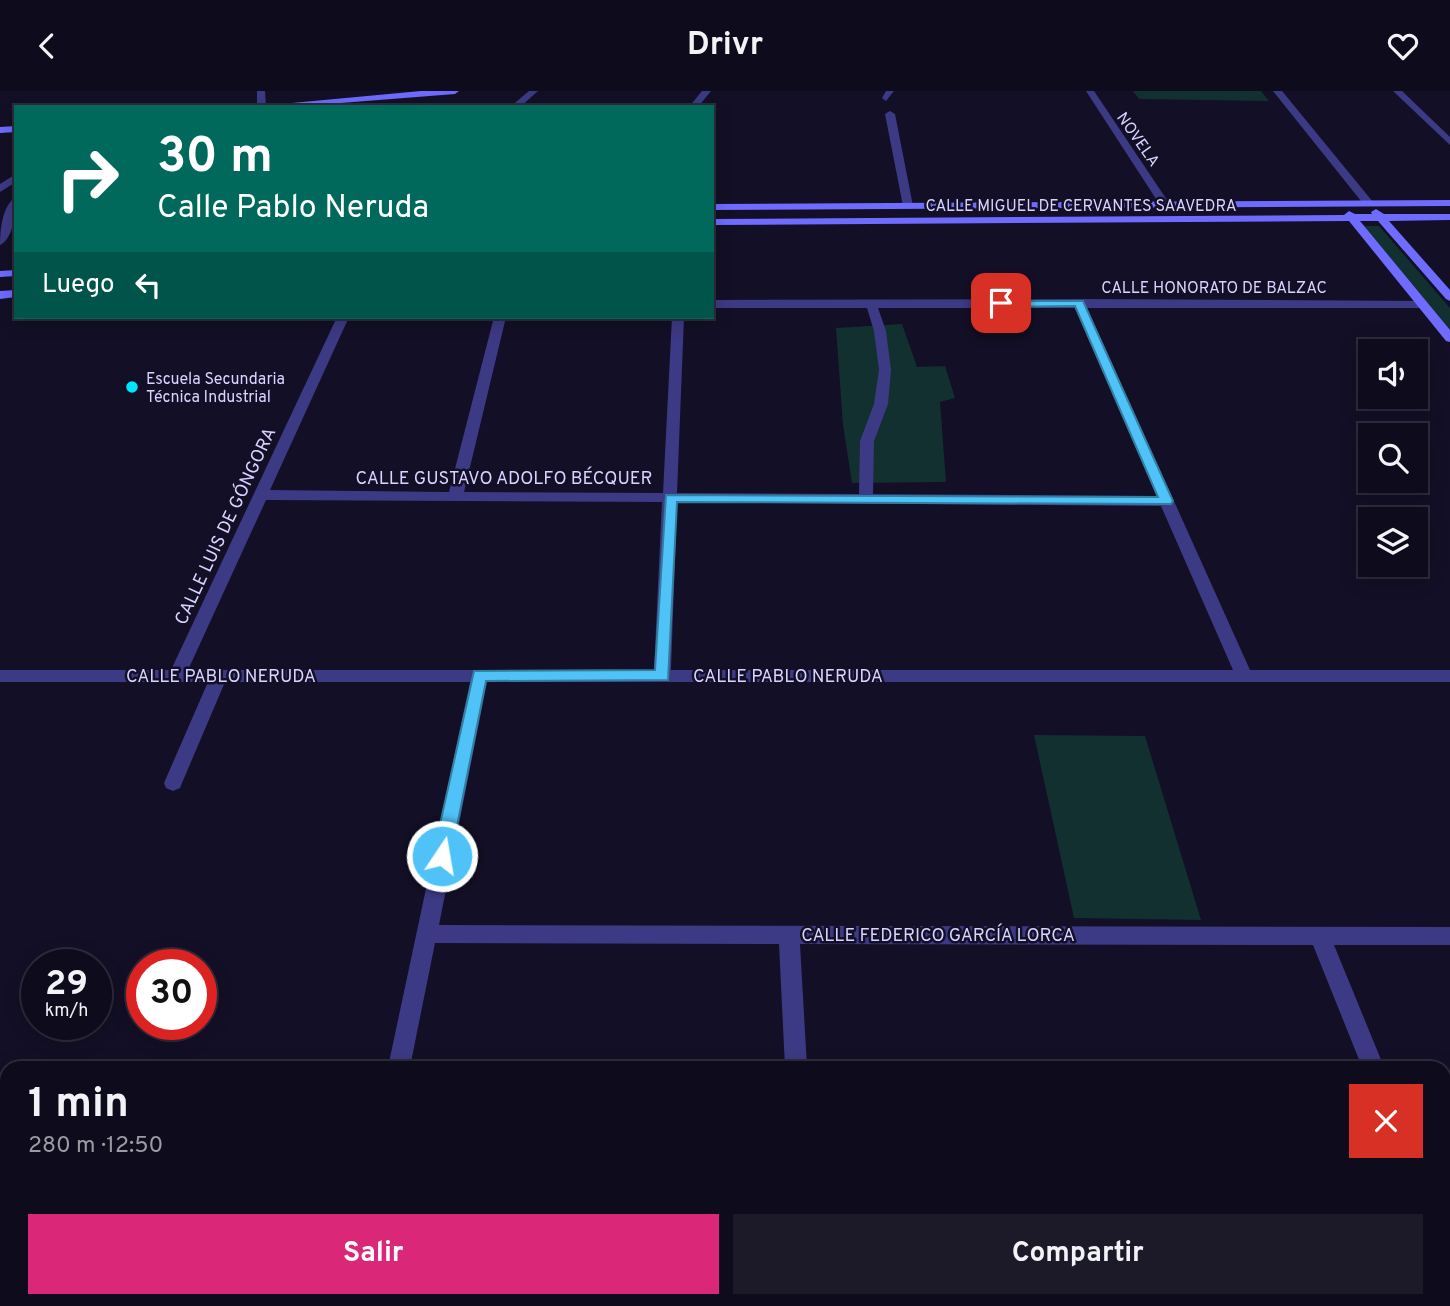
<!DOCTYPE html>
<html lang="es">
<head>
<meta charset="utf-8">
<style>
  :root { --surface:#0e0b1c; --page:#1c1929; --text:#f1f3f6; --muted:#9b9ba3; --line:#2e2b3b; --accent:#db2777 }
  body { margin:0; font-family:Overpass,sans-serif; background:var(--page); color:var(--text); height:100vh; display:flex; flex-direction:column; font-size:26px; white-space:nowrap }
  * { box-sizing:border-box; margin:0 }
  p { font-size:23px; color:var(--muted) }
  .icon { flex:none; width:38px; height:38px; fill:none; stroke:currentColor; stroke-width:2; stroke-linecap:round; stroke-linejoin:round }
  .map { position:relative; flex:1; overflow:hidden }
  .drawer { position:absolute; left:0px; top:970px; width:1451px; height:247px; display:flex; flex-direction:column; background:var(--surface); border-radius:21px 21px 0 0; box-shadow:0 4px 18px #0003,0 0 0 2px var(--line) }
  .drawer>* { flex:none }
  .banner { position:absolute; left:14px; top:14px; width:700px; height:214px; border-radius:0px; box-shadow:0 4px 18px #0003,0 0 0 2px var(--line); background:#00695c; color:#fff; overflow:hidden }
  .buttons { position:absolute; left:1358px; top:248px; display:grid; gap:14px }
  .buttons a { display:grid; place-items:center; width:70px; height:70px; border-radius:0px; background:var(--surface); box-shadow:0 4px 18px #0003,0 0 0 2px var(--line); font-size:35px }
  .speed { position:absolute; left:21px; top:858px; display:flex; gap:14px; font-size:35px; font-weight:700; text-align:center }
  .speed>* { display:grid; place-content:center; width:91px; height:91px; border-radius:50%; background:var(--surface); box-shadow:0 4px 18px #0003,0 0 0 2px var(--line); line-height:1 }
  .speed small { font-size:18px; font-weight:400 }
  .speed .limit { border:10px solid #d22; background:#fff; color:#111 }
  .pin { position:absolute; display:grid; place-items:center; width:60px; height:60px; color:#fff; margin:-30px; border-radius:14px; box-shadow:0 4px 10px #0006 }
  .me { position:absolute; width:77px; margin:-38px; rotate:12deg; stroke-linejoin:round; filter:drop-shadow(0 0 5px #0008) }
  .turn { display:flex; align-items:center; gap:24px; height:147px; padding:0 28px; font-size:32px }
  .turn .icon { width:91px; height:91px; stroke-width:2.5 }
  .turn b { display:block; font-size:49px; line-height:60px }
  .then { display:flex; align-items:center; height:66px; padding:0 28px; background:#0003; gap:14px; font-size:26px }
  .round { display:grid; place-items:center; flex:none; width:74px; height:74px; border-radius:0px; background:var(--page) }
  .summary { display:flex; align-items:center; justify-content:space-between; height:119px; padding:0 28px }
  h1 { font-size:42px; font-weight:700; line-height:52px }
  .button { display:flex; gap:14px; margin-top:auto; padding:14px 28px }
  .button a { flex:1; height:80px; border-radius:0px; background:var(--accent); color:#fff; font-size:28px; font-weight:700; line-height:80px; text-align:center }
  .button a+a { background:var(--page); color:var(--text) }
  header { display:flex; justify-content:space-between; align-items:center; height:91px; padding:0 28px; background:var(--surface); font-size:32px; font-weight:700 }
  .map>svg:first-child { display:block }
  .green { fill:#12302f }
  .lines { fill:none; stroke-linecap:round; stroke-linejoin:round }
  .street { fill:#3d3a85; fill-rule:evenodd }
  .secondary { fill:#6f6bff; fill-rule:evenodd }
  .route { fill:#4fc3f7; stroke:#337fa1; stroke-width:2 }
  .poi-dot { fill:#00e5ff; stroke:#130f26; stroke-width:2.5 }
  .labels { text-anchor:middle; stroke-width:5; stroke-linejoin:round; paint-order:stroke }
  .far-street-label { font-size:16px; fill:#d9d4ff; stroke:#130f26 }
  .far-poi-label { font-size:16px; fill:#d9d4ff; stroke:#130f26; text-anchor:start }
  .street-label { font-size:18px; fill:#d9d4ff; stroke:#130f26 }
</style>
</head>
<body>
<header><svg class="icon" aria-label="back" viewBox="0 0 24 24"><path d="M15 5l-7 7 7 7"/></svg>Drivr<svg class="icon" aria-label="heart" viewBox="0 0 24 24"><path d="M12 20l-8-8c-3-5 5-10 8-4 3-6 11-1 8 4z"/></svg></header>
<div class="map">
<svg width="1450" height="1215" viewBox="0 0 1450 1215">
  <rect width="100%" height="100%" fill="#130f26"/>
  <g class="green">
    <path d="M1133,0H1261L1269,10L1139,8Z"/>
    <path d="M1362,135H1379L1450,217V240Z"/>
    <path d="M902,233L917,276L945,275L955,307L940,311L946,391L852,392L843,334L836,237Z"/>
    <path d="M1034,644L1145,645L1201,829L1074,827Z"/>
    <path d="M752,1209H1136L1137,1215H753Z"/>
  </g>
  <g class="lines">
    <g class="street">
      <path d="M257,0H265L266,16L257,15Z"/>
      <path d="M529,0H538L520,16H510Z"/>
      <path d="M702,0H711L698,16H689Z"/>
      <path d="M886,0H894L886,10L882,7Z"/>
      <path d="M1086,0H1094L1169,112L1168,114H1160Z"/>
      <path d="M1273,0H1282L1373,111V115H1365Z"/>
      <path d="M1393,0H1402L1450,46V54Z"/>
      <path d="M890,20L895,23L913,115L908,118L903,115L885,23Z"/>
      <path d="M16,83V91L0,101V93Z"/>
      <path d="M16,106C16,120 14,147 0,154C0,140 2,114 16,106Z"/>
      <path d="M1079,208L1425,210V216L1421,217H1087L1250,579H1450V591H487L439,834L1450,836V854H1334L1384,976H1362L1313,854L800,853L807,976H785L779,853L435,852L410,976H388L470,591H225L182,692L180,697L173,700L166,697L164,692L208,591H0V579H171L337,226H349L270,399L449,401L494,226H506L464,401L663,402L672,226H684L677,402L859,403L860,350L874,313L879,279L874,240L867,217H712V209ZM878,217H1075L1157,405L873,403L874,350L888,313L891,279L886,240ZM266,409L662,411L654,579H188ZM677,411L1161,415L1233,579H671Z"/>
      <path d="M1444,1138L1450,1141V1179L1444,1176Z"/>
      <path d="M337,1209H363L362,1215H336Z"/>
    </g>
    <g class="secondary">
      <path d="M421,0H459L455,3L290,16H249Z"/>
      <path d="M16,35V41L0,42V36Z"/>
      <path d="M1450,109V115L712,119V113Z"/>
      <path d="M1376,118L1384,123H1450V129L1389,130L1450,199V210L1446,208L1378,130H1360L1450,239V251L1446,250L1349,130L712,134V128L1344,124L1349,120L1355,123H1372L1371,121Z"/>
      <path d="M16,179V185L0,186V180Z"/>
      <path d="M16,199V206L0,208V200Z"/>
    </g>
  </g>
  <path class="route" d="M997,210H1083L1173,410L1171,413L677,411L668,589L486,590L451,765L449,771H436L433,765L474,580L655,579L666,404L1158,406L1075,215L1001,216L996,212Z"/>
  <circle class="poi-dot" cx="132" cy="296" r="7"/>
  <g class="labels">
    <g class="far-street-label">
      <text transform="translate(1139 48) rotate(55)" y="6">NOVELA</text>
      <text x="1081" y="120">CALLE MIGUEL DE CERVANTES SAAVEDRA</text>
      <text x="1214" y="202">CALLE HONORATO DE BALZAC</text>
    </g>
    <g class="far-poi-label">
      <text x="146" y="293">Escuela Secundaria<tspan x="146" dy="18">Técnica Industrial</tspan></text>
    </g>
    <g class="street-label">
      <text x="504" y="393">CALLE GUSTAVO ADOLFO BÉCQUER</text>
      <text transform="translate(225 435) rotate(-65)" y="6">CALLE LUIS DE GÓNGORA</text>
      <text x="221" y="591">CALLE PABLO NERUDA</text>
      <text x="788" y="591">CALLE PABLO NERUDA</text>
      <text x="938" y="850">CALLE FEDERICO GARCÍA LORCA</text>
    </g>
  </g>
</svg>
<div class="buttons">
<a><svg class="icon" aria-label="sound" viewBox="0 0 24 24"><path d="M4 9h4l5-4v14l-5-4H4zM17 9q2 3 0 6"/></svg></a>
<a><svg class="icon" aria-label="search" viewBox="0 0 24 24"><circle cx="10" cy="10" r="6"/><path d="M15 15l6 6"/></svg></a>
<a><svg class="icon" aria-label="layers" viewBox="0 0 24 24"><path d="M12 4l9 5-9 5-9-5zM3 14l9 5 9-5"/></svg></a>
</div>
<div class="speed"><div>29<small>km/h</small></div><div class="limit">30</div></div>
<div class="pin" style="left:1001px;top:212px;background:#d93025"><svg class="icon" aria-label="arrive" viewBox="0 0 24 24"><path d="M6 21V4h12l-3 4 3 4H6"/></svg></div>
<svg class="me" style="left:442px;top:765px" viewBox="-20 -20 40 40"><circle r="17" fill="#4fc3f7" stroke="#fff" stroke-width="3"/><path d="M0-11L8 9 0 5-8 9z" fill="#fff"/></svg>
<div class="banner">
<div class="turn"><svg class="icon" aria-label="right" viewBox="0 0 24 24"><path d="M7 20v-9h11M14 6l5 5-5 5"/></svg><div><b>30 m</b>Calle Pablo Neruda</div></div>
<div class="then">Luego<svg class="icon" aria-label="left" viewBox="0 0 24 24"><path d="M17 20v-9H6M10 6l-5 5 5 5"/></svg></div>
</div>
<section class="drawer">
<div class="summary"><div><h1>1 min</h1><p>280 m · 12:50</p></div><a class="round" style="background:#d93025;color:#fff"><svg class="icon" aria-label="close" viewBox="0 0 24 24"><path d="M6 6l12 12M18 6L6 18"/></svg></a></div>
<div class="button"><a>Salir</a><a>Compartir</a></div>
</section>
</div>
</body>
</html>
